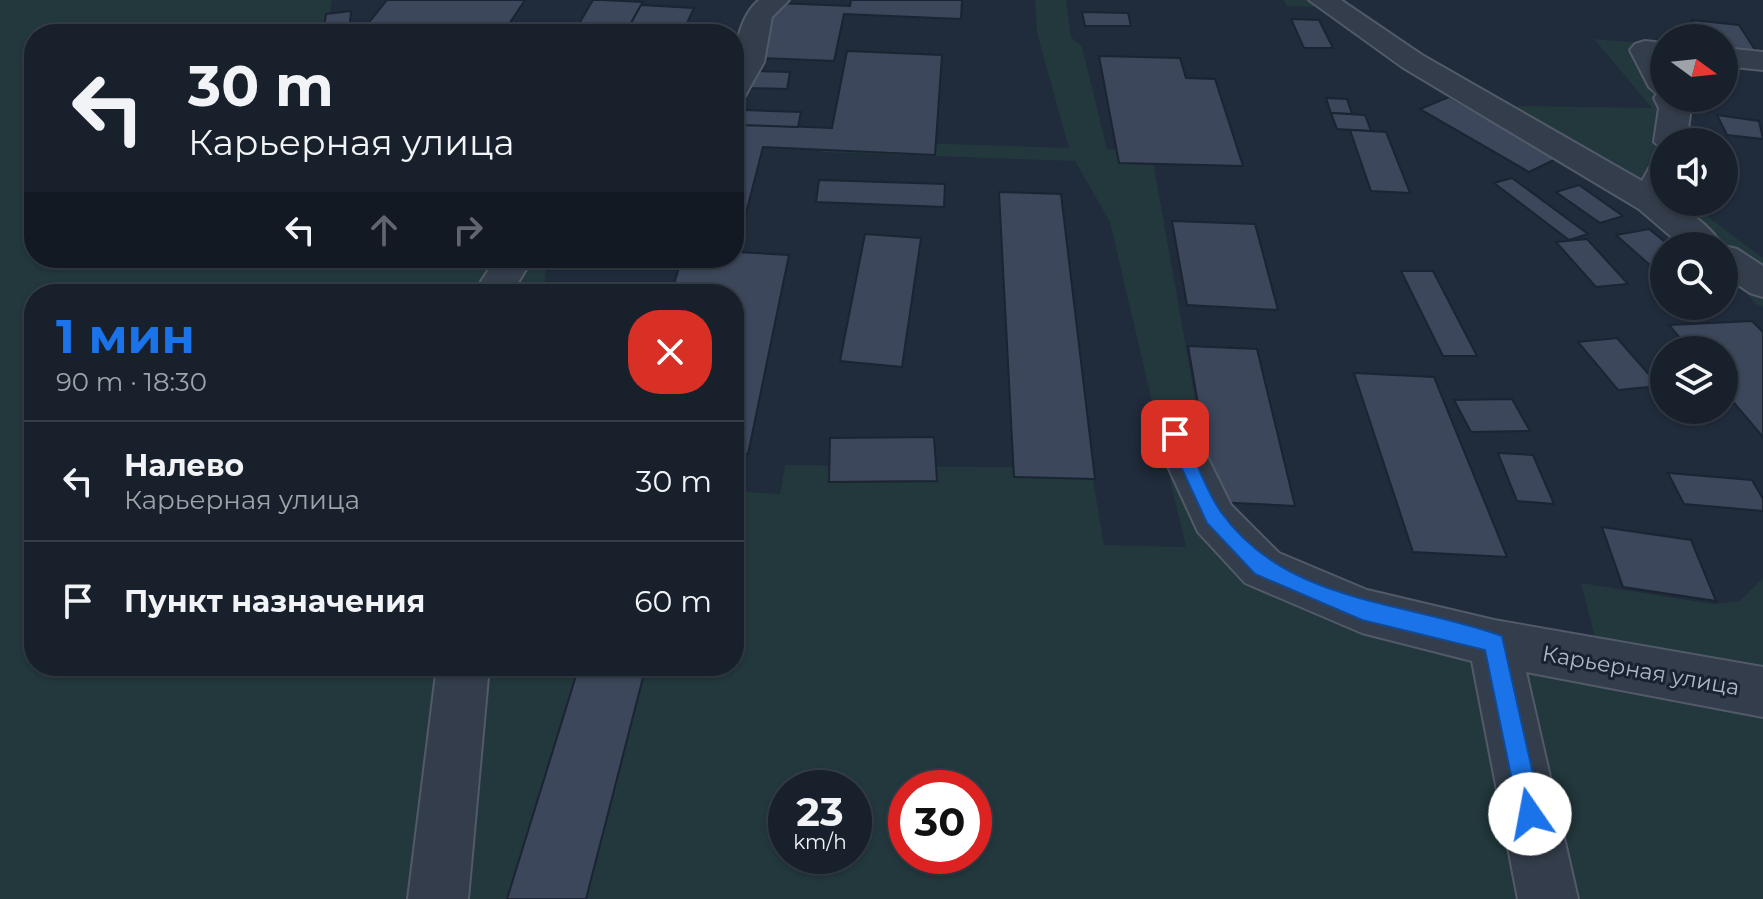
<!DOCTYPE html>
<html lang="ru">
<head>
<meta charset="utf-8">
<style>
  :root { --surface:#18202c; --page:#252d38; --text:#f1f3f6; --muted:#9fa3a9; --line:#363e48; --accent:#1a73e8 }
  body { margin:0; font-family:Montserrat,sans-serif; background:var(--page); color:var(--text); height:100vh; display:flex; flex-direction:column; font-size:30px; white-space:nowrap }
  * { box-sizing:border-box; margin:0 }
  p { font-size:26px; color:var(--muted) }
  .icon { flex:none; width:44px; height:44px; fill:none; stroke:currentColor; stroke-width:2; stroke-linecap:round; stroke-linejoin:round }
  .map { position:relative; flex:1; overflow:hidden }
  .sheet { position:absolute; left:24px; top:284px; width:720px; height:392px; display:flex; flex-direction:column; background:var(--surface); border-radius:32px; box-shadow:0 2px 6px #0004,0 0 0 2px var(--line) }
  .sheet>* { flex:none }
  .banner { position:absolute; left:24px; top:24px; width:720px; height:244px; border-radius:32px; box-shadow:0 2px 6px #0004,0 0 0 2px var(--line); background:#18202c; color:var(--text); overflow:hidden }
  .needle { width:52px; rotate:105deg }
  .controls { position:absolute; left:1650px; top:24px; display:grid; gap:16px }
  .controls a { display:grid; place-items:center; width:88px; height:88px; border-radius:50%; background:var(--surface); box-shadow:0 2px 6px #0004,0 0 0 2px var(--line); font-size:40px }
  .speed { position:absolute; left:768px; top:770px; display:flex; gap:16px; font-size:40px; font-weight:700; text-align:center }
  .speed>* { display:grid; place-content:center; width:104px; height:104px; border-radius:50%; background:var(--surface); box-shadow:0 2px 6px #0004,0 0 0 2px var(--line); line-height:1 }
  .speed small { font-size:20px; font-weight:400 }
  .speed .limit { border:12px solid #d22; background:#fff; color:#111 }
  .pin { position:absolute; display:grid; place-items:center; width:68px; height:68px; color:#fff; margin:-34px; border-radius:16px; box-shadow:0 4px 12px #0006 }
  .me { position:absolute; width:88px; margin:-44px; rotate:348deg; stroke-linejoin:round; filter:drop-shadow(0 0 6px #0008) }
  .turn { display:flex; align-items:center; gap:28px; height:168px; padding:0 32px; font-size:36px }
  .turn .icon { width:104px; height:104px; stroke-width:2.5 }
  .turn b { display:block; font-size:56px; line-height:68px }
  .lanes { display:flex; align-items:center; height:76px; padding:0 32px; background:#0003; justify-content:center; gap:40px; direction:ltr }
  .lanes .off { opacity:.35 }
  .round { display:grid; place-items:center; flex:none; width:84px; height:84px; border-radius:32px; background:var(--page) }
  .summary { display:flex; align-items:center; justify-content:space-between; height:136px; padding:0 32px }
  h1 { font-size:48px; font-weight:700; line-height:60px; color:var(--accent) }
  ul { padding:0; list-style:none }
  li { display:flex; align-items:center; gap:24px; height:120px; padding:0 32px; border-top:2px solid var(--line) }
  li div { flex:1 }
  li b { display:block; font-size:30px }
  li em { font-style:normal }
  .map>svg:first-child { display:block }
  .green { fill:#22383c; fill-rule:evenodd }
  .building { fill:#3c475b; stroke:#1b2432; stroke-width:2 }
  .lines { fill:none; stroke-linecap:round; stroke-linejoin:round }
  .minor-casing { stroke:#525a69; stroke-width:4 }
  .minor { fill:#343d4b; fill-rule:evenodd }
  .route { fill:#1a73e8; stroke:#114b97; stroke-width:2 }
  .labels { text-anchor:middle; stroke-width:6; stroke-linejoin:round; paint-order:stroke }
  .street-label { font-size:22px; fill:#afb7c7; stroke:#192230 }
</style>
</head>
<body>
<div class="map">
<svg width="1763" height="899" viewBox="0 0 1763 899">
  <rect width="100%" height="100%" fill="#202b3b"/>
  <g class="green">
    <path d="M0,0H332L326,34H34V258H547L544,294H34V666H734V491L780,494L785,465L1091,468L1104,545L1186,547L1110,222L1075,161L822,152L825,140L1069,148L1037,33L1035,0H1066L1071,37L1082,47L1107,149L1151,150L1211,488L1256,541L1310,580L1595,638L1581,583L1713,604L1740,601L1763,578V899H0ZM786,788H854V856H786ZM906,788H974V856H906Z"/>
    <path d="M1284,0H1342L1373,25L1516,106L1652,108L1594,39L1664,45V98H1679L1700,142H1664V202H1688L1763,258V307L1756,304L1726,269L1724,246H1694L1539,133L1357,32L1318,7L1287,6Z"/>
  </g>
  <g class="building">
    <path d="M387,0H525L505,30L367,25Z"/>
    <path d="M593,0H602L643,2L625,34H573Z"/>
    <path d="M851,0H962L961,19L844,14L834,61L759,58L775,3L850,6Z"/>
    <path d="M641,5L694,8L682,34H625Z"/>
    <path d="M351,11L349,32L323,34L326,14Z"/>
    <path d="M1082,12L1128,13L1131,26H1085Z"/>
    <path d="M1291,19L1319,20L1333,48H1304Z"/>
    <path d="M1692,20L1739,25L1757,53L1724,49V38H1703Z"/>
    <path d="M847,51L942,55L935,155L763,147L736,252L789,255L748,454L734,453V294H671L682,258H734V124L832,128Z"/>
    <path d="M1099,56L1180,58L1186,78L1215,79L1243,166L1119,163Z"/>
    <path d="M754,71L790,72L787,89L750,88Z"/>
    <path d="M1449,97L1558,158L1529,172L1420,109Z"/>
    <path d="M1326,98L1347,99L1352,114L1331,113Z"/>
    <path d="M744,110L801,112L798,127L739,125Z"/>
    <path d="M1331,113L1365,115L1371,131L1337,129Z"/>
    <path d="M1717,115L1759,121L1763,139L1727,135Z"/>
    <path d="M1350,130L1386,132L1410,193L1371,191Z"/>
    <path d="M1512,178L1588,234L1569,240L1494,183Z"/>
    <path d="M819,180L945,184L944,207L816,202Z"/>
    <path d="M1579,185L1623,216L1600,223L1556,192Z"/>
    <path d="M999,192L1061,194L1095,479L1014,477Z"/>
    <path d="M1172,221L1255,224L1278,310L1187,305Z"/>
    <path d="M1649,229L1670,246H1664V273L1660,274L1616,235Z"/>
    <path d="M865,234L921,238L902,367L840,361Z"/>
    <path d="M1587,239L1628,284L1596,287L1556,242Z"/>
    <path d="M1401,271H1433L1477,356H1443Z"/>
    <path d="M1752,321L1763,332V437L1724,391V350H1690L1669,325Z"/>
    <path d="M1617,338L1659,386L1618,390L1578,342Z"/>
    <path d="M1188,346L1257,349L1295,506L1215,502Z"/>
    <path d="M1354,373L1434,377L1507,557L1413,552Z"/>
    <path d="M1512,399L1530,431L1471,432L1454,400Z"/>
    <path d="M934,437L937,481L829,482L830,438Z"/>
    <path d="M1498,453L1533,455L1554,504L1517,501Z"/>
    <path d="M1668,473L1752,480L1763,499V511L1684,504Z"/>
    <path d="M1602,527L1691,540L1716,601L1623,587Z"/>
    <path d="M579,666H646L586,899H507Z"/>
  </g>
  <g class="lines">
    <defs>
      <g id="minor">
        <path d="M759,0H789L772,17L764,62L745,96L734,98C734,66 733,22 759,0Z"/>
        <path d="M1309,0H1341L1422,55L1642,181L1652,163L1664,160V202C1683,202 1713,230 1723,246H1682L1639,209L1402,67Z"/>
        <path d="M1645,41L1664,43V98H1686L1691,108L1686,142H1664V150L1654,142L1659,108L1654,98L1657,94L1649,87L1630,50L1635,44Z"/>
        <path d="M1724,48L1763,52V70L1724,66Z"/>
        <path d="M1724,246L1737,249L1763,266V297L1750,293L1724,275Z"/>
        <path d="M496,258H533L511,294H473Z"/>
        <path d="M1175,417L1190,422L1231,505L1279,553L1367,590L1494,620L1763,667V717L1526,672L1578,899H1518L1472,661L1362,633L1245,583L1198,532L1153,434L1160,422Z"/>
        <path d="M437,666H489L468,899H408Z"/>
      </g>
    </defs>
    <use href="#minor" class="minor-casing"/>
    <use href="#minor" class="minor"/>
  </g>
  <path class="route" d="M1175,427L1181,429C1195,456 1204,488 1221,512C1286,604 1407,601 1502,636L1542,814L1539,822L1530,826L1522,822L1519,814L1485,650L1362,620L1255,574L1207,523L1166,434Z"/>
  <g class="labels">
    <g class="street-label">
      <text transform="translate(1641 670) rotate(10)" y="8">Карьерная улица</text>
    </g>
  </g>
</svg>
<div class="controls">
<a><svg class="needle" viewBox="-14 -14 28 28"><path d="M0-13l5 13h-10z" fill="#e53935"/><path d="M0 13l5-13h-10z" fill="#9fa3a9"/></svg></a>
<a><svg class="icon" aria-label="sound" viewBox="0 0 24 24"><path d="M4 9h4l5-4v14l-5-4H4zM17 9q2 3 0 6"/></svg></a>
<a><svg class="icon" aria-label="search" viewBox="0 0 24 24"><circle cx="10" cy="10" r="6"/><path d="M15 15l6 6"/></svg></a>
<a><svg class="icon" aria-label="layers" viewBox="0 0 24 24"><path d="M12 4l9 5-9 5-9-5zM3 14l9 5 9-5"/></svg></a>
</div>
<div class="speed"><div>23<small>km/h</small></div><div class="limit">30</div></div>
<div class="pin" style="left:1175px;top:434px;background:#d93025"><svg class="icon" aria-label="arrive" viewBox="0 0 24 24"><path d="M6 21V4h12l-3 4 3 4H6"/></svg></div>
<svg class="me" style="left:1530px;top:814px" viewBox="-20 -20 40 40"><circle r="19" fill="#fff"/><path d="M0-13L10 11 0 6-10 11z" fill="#1a73e8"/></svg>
<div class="banner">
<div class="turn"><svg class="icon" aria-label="left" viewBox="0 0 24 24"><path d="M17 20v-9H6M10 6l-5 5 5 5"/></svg><div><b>30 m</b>Карьерная улица</div></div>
<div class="lanes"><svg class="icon" aria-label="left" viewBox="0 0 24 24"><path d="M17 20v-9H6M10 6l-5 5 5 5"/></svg><svg class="icon off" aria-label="ahead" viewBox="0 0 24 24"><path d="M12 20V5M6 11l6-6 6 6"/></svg><svg class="icon off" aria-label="right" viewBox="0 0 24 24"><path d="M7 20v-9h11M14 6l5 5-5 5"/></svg></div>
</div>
<section class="sheet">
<div class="summary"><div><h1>1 мин</h1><p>90 m · 18:30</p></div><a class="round" style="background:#d93025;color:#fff"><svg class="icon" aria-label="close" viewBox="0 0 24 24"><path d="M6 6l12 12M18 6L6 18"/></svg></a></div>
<ul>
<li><svg class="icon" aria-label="left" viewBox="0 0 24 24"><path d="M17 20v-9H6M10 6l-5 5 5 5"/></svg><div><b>Налево</b><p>Карьерная улица</p></div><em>30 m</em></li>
<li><svg class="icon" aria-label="arrive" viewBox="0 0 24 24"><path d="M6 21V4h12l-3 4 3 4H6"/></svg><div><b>Пункт назначения</b></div><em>60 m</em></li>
</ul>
</section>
</div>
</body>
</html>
